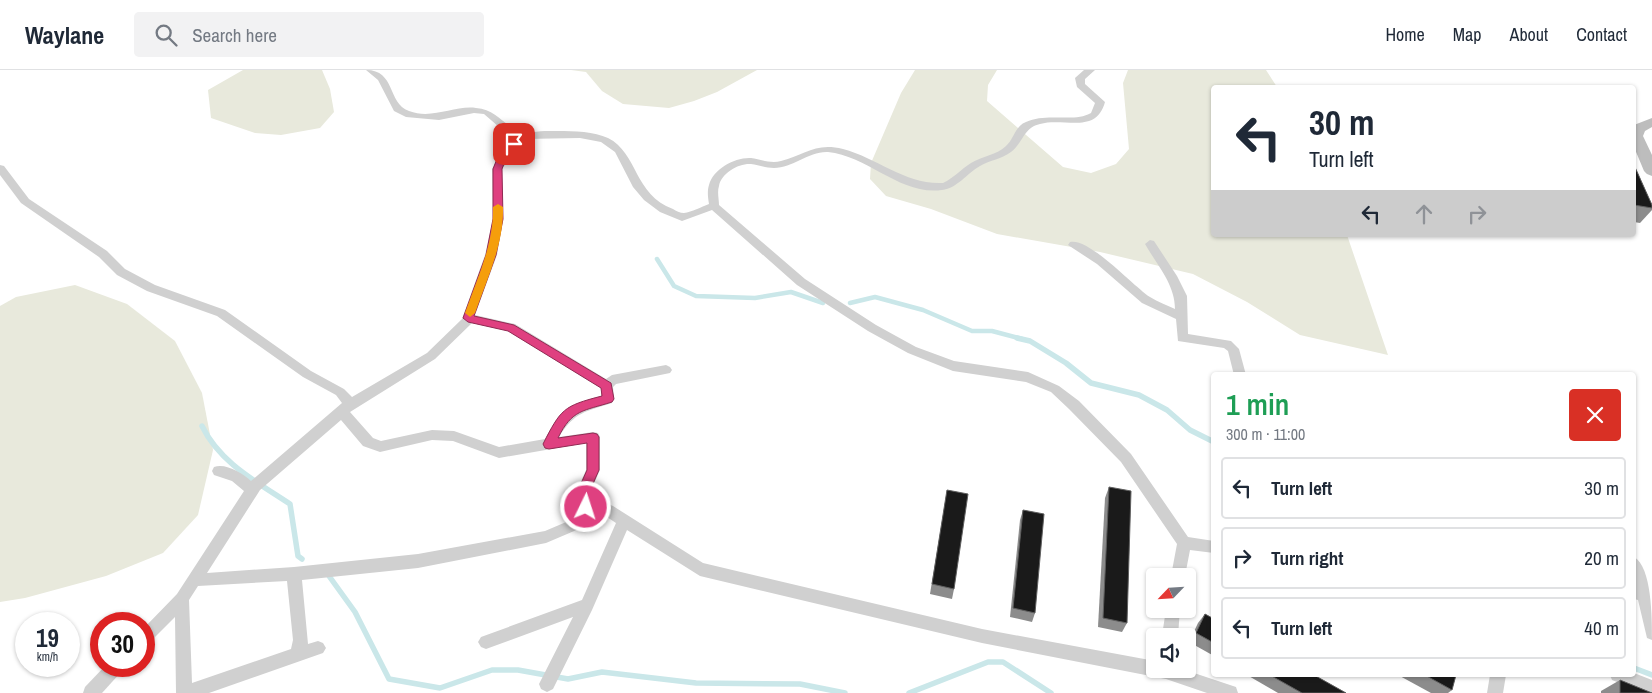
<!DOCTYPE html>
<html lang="en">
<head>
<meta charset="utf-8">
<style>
  :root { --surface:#fff; --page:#f2f2f3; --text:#1f2937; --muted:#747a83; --line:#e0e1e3 }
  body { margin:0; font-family:"Archivo Narrow",sans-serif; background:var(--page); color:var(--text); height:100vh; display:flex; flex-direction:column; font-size:19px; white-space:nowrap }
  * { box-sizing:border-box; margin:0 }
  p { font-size:16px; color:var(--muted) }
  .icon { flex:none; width:28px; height:28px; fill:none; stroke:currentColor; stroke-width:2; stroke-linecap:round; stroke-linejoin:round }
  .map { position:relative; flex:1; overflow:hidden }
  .sheet { position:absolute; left:1211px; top:302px; width:425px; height:305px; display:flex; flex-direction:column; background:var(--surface); border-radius:5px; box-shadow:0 1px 4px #0004 }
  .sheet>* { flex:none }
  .top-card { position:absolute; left:1211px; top:15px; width:425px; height:152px; border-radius:5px; box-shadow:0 1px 4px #0004; background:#fff; color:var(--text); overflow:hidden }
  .needle { width:32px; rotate:245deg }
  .buttons { position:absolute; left:1146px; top:498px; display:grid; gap:10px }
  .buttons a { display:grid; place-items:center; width:50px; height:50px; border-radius:5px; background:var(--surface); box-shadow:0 1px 4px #0004; font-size:25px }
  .speed { position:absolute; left:15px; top:542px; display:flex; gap:10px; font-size:25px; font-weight:700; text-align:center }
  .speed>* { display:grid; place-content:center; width:65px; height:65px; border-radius:50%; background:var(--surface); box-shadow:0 1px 4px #0004; line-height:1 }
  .speed small { font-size:12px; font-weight:400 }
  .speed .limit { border:8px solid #d22; background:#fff; color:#111 }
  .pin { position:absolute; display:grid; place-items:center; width:42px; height:42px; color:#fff; margin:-21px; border-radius:10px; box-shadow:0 2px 8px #0006 }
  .me { position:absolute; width:55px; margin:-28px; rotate:4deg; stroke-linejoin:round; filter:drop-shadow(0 0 4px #0008) }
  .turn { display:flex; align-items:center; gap:18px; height:105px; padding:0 15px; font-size:22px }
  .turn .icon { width:65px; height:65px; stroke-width:2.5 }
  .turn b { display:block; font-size:35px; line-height:42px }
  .lanes { display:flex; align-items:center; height:48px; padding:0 15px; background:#0003; justify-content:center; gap:25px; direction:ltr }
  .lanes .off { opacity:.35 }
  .round { display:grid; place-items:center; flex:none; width:52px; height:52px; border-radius:5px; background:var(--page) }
  .overview { display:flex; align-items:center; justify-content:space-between; height:85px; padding:0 15px }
  h1 { font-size:30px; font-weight:600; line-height:38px; color:#1e9e55 }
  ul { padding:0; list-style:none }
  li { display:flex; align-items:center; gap:15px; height:62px; margin:0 10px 8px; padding:0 5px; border:2px solid var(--line); border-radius:5px }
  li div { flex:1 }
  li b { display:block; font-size:19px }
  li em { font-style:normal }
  header { display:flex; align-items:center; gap:30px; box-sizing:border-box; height:70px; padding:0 25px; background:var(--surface); border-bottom:1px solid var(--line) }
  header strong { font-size:24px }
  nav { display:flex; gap:28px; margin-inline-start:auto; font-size:18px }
  .search { width:350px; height:45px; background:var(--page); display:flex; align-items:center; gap:12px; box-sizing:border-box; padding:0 18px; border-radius:5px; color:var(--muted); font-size:19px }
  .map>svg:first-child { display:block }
  .green { fill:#e8e9dc }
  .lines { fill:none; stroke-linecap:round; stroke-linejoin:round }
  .stream-far1 { stroke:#cae7e9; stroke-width:4.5 }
  .stream { stroke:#cae7e9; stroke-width:5.5 }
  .street { fill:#d0d0d0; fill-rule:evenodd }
  .secondary { fill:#bdbdbd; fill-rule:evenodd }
  .wall { fill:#8c8c8c }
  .building { fill:#1a1a1a; stroke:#5f5f5f }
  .route { fill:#df4080; stroke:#912a53 }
  .slow { fill:#f59e0b }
</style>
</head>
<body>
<header>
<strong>Waylane</strong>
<div class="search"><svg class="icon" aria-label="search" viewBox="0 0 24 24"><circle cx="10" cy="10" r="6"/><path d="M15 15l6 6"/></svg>Search here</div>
<nav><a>Home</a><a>Map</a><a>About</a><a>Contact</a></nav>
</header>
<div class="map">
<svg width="1652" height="623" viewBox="0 0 1652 623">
  <rect width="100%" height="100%" fill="#fff"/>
  <g class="green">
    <path d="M243,0H322L330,19L334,42L320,58L281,65L255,63L211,48L208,20Z"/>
    <path d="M571,0H757L717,22L694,31L669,38L623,34L602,21L586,2Z"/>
    <path d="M915,0H997L988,15L987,31L1063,97L1091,103L1116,94L1129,79L1123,13L1128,0H1266L1277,17L1214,18V165H1347L1388,285L1300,265L1247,232L1193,204L1100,182L997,164L931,139L886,126L870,109L871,93L901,23Z"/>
    <path d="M75,215L127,234L175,271L202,323L213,380L198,445L163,483L106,506L25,528L0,532V236L16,227Z"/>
  </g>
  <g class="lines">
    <g class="stream-far1">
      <path d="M657,189L674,216L696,226L755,228L791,222L823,233"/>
      <path d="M850,233L875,227L923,240L972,261H992L1022,269"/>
    </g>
    <g class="stream">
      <path d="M1017,268L1030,271L1066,293L1091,313L1139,325L1167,340L1190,360L1214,372"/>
      <path d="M202,356C220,393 257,412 290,434L298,486L302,489"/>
      <path d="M329,506L355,542L389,609L440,618L492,600H518L568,609L602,602L696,613L800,614L845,623"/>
      <path d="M1634,598L1652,605"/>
      <path d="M909,623L988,592H1003L1051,623"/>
    </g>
    <g class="street">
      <path d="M366,0C396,0 387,33 409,41C432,50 455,35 476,38C497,39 504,57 522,62C528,64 538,61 545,61C564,61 591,60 608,68C638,83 634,125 673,139C676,141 680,143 684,143C692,142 701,137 709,134C708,128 707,121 709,115C713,99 735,87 751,88C761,89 770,94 781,91C805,85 815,72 843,79C877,88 906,115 943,113C954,108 961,99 971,93C982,86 997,85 1006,76C1014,69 1015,56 1026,52C1047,42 1074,53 1091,43L1095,33L1077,17L1075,8L1084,0H1095L1085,9V14L1105,32C1096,65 1064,47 1040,54C1023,58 1024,72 1011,82C1002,89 990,90 980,96C967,103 958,118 942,120C901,126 868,86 828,82C809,81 793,98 774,98C766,98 759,95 751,94C739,93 721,103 719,116C717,122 719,129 719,135L805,209L876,255L916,277L954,291L1028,302L1059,316L1079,331L1131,384L1188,467L1214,471V483L1190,480L1185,506H1171L1177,474L1121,392L1069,339L1051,322L1026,312L953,301L908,283L868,261L797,215L712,140L682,151L660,142L644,130L633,117L615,82L601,72L580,68L524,69L502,99L503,149L497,185L475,245L515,254L606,309L612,305L666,295L670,297L672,300L670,303L616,314L613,317L614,329L612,333C587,341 574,342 559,367L593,362L598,363L600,367V400L589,425L592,433L598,438L608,434L613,436L703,493L982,559L1155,591V599H1182L1236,617L1238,623H1207L1166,609L982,573L700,506L627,460L592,540L553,619L547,622L541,619L539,614L573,547L486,579L481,577L478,572L481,567L582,530L616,453L607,447L546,473L418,498L302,510L308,574L318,571L323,573L326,578L323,583L209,623H176L175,547L149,573L144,575V558L177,524L244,421L232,411L214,405L212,401L214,397C226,393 242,403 251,411L342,333L336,325L303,307L217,246L147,221L117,205L99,187L21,133L0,105V95L4,96L29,129L107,181L125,199L155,215L225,240L311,301L344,319L352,327L427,283L462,249L485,185L493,149L492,99L497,89L515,67L499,57L484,44L474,43L439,50L406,47L394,41L378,10ZM472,253L508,261L601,318V326C571,334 560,341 545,369L499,377L454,361L432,360L381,371L373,368L350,342L435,289ZM341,350L363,376L380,382L432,370L453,371L499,388L586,373V400L575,425L581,441L585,444L545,461L418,484L294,497L207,503L260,420ZM287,511L293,570L291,579L192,613L189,530L198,516Z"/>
      <path d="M1150,170L1154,171L1177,206L1187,226L1188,264L1231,271L1239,279L1246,305H1234L1228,281L1224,278L1178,271L1176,249L1142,233L1097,194L1068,175L1070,172C1089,167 1134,217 1150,227C1158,232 1167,235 1175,239C1175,214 1157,195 1145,174Z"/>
      <path d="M1634,487C1652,497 1652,548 1652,570L1647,568L1638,530L1634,529V515L1636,516L1634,505Z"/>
      <path d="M1166,539H1180L1178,566H1162Z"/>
      <path d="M105,596H124L122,601L102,623H83L85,617Z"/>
      <path d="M1634,603L1652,610V623H1645L1612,610L1610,605H1634Z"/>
      <path d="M1490,605H1506L1503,623H1487Z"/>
    </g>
    <path class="secondary" d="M1652,48V57L1645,61L1643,66L1652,85V106L1647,104L1644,101L1634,77V55Z"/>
  </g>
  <g class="wall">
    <path d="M1634,95L1652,135V140L1640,153L1634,152Z"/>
    <path d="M1109,417L1127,553L1122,562L1098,557L1105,428Z"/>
    <path d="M947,420L954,519L952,529L930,524Z"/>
    <path d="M1023,440L1035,543L1032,552L1010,547L1020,450Z"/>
    <path d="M1205,544L1214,549V586L1189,572L1198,553Z"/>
    <path d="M1247,605H1314L1346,623H1278Z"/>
    <path d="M1398,605H1456L1452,620L1448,623H1431Z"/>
    <path d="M1620,610L1652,623H1601V621Z"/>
  </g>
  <g class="building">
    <path d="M1634,95L1652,135V138L1634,135Z"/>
    <path d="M1109,417L1131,421L1127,553L1103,548Z"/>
    <path d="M947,420L968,424L954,519L932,514Z"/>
    <path d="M1023,440L1044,444L1035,543L1013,538Z"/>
    <path d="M1205,544L1214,549V573L1196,563Z"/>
    <path d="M1270,605H1314L1346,623H1302Z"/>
    <path d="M1425,605H1456L1452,620Z"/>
    <path d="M1620,610L1652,623H1620Z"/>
  </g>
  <path class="route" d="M514,71L519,74L505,91L502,99L503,149L496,185L474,246L514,255L611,313L614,329L612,332C584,341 572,339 558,368L593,363L597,364L599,367V400L588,425L592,437L590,441L586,442L581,441L576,425L587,400V373L549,379L545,378L543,374C561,339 563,336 602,326L601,318L508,261L468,252L463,248L486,185L493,149V99L497,89L511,72Z"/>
  <path class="slow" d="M498,134L503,137C504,174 487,209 475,243L470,247L465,243C477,209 494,174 493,137Z"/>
</svg>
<div class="buttons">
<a><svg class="needle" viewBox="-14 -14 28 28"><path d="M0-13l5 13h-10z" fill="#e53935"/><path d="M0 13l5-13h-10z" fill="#747a83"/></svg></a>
<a><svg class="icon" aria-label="sound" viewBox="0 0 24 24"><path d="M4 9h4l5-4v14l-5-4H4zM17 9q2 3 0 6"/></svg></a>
</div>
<div class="speed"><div>19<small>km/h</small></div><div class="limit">30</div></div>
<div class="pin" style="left:514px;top:74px;background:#d93025"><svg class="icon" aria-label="arrive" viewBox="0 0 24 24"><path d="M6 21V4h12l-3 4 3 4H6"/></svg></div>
<svg class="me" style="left:586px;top:437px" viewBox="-20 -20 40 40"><circle r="17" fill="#df4080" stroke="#fff" stroke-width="3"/><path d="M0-11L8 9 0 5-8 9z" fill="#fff"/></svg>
<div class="top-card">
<div class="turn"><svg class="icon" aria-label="left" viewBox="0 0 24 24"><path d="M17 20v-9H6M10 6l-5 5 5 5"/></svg><div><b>30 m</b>Turn left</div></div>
<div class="lanes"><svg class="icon" aria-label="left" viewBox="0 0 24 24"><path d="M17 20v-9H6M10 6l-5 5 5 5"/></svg><svg class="icon off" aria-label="ahead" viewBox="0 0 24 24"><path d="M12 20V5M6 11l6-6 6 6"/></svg><svg class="icon off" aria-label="right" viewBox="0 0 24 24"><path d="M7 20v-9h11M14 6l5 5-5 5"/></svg></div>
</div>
<section class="sheet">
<div class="overview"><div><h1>1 min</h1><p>300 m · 11:00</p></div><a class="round" style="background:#d93025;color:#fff"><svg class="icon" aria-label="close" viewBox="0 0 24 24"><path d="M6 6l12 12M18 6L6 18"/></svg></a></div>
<ul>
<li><svg class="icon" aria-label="left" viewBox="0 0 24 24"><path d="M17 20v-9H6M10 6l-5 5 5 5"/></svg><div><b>Turn left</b></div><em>30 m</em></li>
<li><svg class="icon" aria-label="right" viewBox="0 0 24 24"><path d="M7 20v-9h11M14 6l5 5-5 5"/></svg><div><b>Turn right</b></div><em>20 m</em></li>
<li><svg class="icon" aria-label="left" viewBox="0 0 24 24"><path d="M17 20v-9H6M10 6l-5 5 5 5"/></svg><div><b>Turn left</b></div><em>40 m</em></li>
</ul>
</section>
</div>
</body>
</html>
